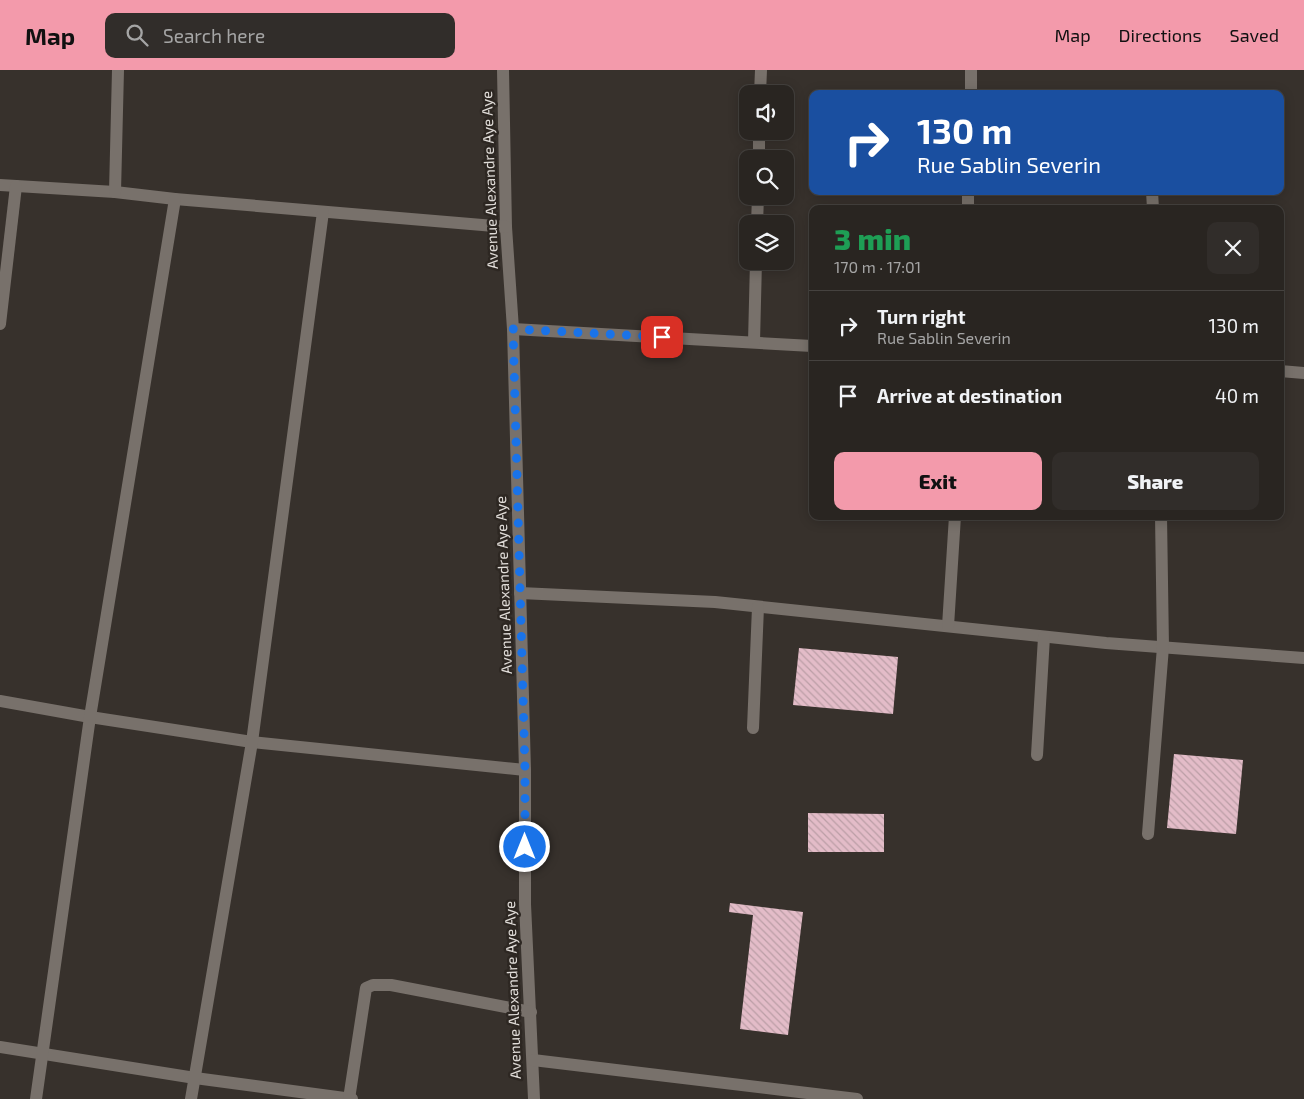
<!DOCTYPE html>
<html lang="en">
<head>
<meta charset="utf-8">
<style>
  :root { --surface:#292521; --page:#312d2a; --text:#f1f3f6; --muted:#a5a5a5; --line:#45423f; --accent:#f39aab }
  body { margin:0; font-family:"Exo 2",sans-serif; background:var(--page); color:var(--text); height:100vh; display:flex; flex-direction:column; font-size:19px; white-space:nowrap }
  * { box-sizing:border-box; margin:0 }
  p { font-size:16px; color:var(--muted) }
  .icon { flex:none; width:28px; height:28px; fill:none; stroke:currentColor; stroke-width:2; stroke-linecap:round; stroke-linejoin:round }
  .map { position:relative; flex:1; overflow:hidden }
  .details { position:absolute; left:809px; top:135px; width:475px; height:315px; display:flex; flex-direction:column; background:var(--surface); border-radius:10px; box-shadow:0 2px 12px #0003,0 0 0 1px var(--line) }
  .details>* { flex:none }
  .guide { position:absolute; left:809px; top:20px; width:475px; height:105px; border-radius:10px; box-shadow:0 2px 12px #0003,0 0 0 1px var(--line); background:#1a4fa0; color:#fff; overflow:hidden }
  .buttons { position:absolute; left:739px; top:15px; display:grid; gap:10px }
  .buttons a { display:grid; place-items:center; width:55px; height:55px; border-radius:10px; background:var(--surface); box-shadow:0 2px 12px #0003,0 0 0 1px var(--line); font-size:25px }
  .pin { position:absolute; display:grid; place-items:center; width:42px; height:42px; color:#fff; margin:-21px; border-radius:10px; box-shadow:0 2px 8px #0006 }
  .me { position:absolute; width:55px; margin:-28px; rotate:0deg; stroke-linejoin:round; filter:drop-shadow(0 0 4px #0008) }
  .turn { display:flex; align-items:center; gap:18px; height:105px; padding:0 25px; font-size:22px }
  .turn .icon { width:65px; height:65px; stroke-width:2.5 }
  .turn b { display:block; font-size:35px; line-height:42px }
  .round { display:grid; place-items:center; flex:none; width:52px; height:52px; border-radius:10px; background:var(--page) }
  .head { display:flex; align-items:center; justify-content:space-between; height:85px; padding:0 25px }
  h1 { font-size:30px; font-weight:800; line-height:38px; color:#1e9e55 }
  .primary-button { display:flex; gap:10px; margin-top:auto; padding:10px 25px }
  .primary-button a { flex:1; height:58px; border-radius:10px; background:var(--accent); color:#111; font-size:20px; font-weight:800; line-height:58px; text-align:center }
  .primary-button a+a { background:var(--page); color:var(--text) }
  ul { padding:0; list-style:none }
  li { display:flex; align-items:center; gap:15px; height:70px; padding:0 25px; border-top:1px solid var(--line) }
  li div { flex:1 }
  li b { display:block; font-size:19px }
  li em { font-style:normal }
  header { display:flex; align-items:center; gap:30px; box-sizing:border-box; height:70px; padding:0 25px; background:var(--accent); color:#111 }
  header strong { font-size:24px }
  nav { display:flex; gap:28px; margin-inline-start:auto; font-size:18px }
  .search { width:350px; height:45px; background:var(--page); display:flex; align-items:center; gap:12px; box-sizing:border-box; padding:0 18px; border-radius:10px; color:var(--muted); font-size:19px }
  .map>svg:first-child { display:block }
  .building { fill:url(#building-back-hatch) }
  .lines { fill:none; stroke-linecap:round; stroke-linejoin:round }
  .minor { stroke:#78716b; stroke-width:12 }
  .route { stroke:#1a73e8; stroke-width:9; stroke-dasharray:0 16.2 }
  .labels { text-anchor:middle; stroke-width:5; stroke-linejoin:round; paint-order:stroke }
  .street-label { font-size:15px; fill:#e0dcd8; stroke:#2d2722 }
</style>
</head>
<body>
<header>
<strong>Map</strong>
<div class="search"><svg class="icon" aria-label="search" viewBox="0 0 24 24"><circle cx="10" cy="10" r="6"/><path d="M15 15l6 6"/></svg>Search here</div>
<nav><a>Map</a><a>Directions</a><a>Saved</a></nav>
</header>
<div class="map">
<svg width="1304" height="1029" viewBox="0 0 1304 1029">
  <defs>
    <pattern id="building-back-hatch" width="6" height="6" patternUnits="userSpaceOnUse" patternTransform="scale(1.25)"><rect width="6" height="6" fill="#e3bcc8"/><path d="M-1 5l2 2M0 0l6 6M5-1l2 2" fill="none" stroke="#bb9ea6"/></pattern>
  </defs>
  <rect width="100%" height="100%" fill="#37312c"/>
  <g class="building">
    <path d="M799,578L898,587L893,644L793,635Z"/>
    <path d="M1174,684L1243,690L1236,764L1167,758Z"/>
    <path d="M808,743L884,744V782H808Z"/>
    <path d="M730,833L803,842L788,965L740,959L753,845L729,842Z"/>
  </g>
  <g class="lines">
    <g class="minor">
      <path d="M503,0L506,157L513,259L525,700V834L534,1029"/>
      <path d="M760,24L761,0"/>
      <path d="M971,24V0"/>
      <path d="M759,89V61"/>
      <path d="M0,115L115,122L175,129L506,157"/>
      <path d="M1152,121L1153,139"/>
      <path d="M115,122L118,0"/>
      <path d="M968,139V121"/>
      <path d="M757,154L758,126"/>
      <path d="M0,254L16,116"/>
      <path d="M513,259L812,276"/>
      <path d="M754,272L756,191"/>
      <path d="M1280,301L1304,303"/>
      <path d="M520,523L715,532L1106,573L1304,588"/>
      <path d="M948,556L955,446"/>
      <path d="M0,631L90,647L252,672L525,700"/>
      <path d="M753,658L758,537"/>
      <path d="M1037,685L1044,567"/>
      <path d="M1148,764L1163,577L1161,446"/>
      <path d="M0,977L195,1008L352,1029"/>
      <path d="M533,990L857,1029"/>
      <path d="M36,1029L90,647L175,129"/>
      <path d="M191,1029L252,672L323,142"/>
      <path d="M349,1029L366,918L373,915H391L531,942"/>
    </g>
  </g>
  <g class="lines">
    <path class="route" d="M525,777V700L513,259L662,267"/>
  </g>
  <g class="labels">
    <g class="street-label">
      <text transform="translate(490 110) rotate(-92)" y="5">Avenue Alexandre Aye Aye</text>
      <text transform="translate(504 515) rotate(-92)" y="5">Avenue Alexandre Aye Aye</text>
      <text transform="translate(513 920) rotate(-92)" y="5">Avenue Alexandre Aye Aye</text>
    </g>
  </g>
</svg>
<div class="buttons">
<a><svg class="icon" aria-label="sound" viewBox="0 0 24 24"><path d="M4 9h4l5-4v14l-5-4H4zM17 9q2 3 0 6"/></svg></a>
<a><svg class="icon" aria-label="search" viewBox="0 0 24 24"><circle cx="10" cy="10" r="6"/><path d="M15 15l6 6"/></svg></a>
<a><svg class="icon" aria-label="layers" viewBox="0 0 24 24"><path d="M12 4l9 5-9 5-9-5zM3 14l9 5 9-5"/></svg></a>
</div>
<div class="pin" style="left:662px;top:267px;background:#d93025"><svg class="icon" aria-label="arrive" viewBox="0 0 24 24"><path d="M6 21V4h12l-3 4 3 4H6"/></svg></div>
<svg class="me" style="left:525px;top:777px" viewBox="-20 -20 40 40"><circle r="17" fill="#1a73e8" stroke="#fff" stroke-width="3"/><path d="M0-11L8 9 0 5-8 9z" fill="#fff"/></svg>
<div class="guide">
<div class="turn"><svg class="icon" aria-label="right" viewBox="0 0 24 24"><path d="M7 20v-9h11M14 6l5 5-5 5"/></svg><div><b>130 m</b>Rue Sablin Severin</div></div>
</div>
<section class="details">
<div class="head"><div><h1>3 min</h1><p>170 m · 17:01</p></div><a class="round"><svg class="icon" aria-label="close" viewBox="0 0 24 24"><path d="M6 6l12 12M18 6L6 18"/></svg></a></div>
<ul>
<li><svg class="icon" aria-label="right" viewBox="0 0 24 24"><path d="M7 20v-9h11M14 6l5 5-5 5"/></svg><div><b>Turn right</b><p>Rue Sablin Severin</p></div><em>130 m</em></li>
<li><svg class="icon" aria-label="arrive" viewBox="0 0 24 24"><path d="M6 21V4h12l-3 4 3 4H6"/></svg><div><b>Arrive at destination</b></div><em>40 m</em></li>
</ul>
<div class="primary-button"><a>Exit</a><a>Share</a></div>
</section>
</div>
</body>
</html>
